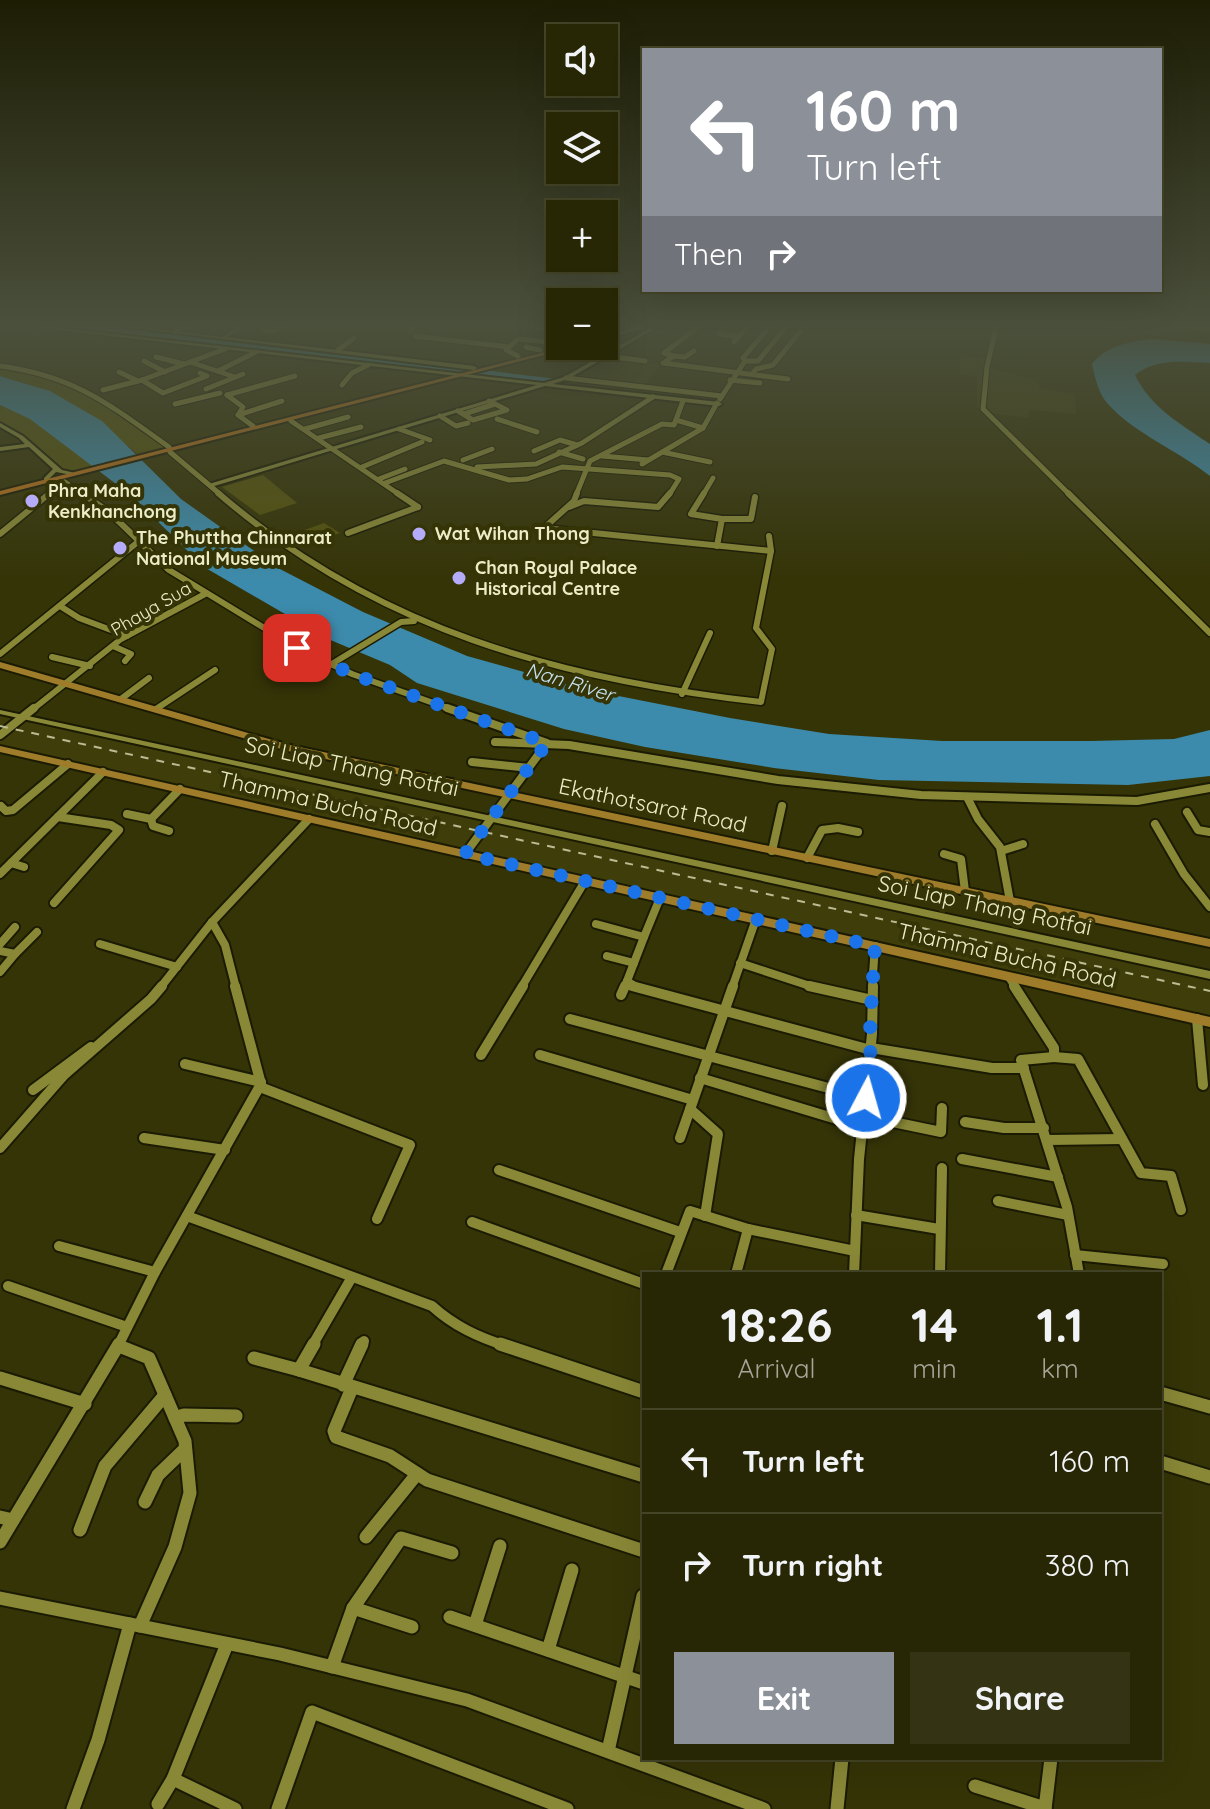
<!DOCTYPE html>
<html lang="en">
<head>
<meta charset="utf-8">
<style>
  :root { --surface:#282705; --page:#343313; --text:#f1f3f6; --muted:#a5a59a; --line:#444427; --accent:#8c9099 }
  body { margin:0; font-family:Quicksand,sans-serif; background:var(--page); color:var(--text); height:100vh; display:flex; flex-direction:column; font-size:30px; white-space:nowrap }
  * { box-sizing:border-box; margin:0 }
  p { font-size:26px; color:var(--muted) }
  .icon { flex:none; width:44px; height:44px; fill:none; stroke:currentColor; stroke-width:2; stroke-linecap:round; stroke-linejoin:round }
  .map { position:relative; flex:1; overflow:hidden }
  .sheet { position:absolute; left:642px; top:1272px; width:520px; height:488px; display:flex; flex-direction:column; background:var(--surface); border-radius:0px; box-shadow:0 8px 32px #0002,0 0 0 2px var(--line) }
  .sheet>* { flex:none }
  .banner { position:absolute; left:642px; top:48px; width:520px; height:244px; border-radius:0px; box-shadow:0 8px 32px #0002,0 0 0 2px var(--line); background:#8c9099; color:#fff; overflow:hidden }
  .controls { position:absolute; left:546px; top:24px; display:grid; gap:16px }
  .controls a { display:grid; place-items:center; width:72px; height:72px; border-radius:0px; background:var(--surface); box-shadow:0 8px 32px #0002,0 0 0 2px var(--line); font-size:40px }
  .pin { position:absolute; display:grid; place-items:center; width:68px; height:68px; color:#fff; margin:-34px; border-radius:16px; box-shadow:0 4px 12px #0006 }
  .me { position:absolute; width:88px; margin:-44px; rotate:6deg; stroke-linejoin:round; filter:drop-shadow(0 0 6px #0008) }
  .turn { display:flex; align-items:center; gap:28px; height:168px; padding:0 32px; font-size:36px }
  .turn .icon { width:104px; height:104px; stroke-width:2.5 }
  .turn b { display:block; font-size:56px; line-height:68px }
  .then { display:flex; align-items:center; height:76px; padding:0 32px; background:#0003; gap:16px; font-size:30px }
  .eta { display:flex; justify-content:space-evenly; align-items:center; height:136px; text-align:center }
  .eta b { font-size:48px; font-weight:800; line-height:56px }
  .action { display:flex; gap:16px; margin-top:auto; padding:16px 32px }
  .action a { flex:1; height:92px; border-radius:0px; background:var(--accent); color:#fff; font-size:32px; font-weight:800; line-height:92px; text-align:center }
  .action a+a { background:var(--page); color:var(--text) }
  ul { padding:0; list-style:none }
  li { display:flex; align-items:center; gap:24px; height:104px; padding:0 32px; border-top:2px solid var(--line) }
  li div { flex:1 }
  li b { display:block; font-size:30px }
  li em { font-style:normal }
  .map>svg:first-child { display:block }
  .built { fill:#3f3e0b }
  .green { fill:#53520d }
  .water { fill:#3d8bac }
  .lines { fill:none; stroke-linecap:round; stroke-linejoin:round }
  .minor-far4-casing { stroke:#1b1b03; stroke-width:7 }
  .minor-far3-casing { stroke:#1b1b03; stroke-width:9 }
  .minor-far2-casing { stroke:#1b1b03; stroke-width:12 }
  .minor-far1-casing { stroke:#1b1b03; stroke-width:14 }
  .minor-casing { stroke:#1b1b03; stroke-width:17 }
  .tertiary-casing { stroke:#1b1b03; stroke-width:4 }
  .secondary-casing { stroke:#1b1b03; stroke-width:4 }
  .primary-casing { stroke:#1b1b03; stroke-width:4 }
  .minor-far4 { stroke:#898837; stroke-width:5 }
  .minor-far3 { stroke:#898837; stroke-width:6 }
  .minor-far2 { stroke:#898837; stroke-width:8 }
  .minor-far1 { stroke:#898837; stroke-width:10 }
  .minor { stroke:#898837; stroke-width:13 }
  .tertiary { fill:#898837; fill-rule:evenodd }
  .secondary { fill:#9f7c2a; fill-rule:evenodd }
  .primary { fill:#b4701d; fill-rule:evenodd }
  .rail { stroke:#bcbc94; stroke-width:2; stroke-dasharray:8 8; stroke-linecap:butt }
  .route { stroke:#1a73e8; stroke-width:14; stroke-dasharray:0 25.2 }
  .poi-dot { fill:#b4acf9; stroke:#353407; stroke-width:3 }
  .labels { text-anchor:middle; stroke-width:8; stroke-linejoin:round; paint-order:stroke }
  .far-poi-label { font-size:18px; font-weight:bold; fill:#ecedc6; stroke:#353407; text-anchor:start }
  .far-street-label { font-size:18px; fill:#ecedc6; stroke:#353407 }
  .far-water-label { font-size:20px; font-style:italic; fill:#c6e3f1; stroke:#353407 }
  .street-label { font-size:22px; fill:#ecedc6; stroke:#353407 }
</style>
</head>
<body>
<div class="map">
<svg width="1210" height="1809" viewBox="0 0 1210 1809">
  <rect width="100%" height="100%" fill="#353407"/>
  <g class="built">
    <path d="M961,356L985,359L987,367L1038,381L1040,389L1075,394L1076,414L1030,410L1027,418L991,413L977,407V376L959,374Z"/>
    <path d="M607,359L661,365L644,385L575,378Z"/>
    <path d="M0,716L1210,980V1018L0,745Z"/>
  </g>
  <g class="green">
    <path d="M0,366C76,375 107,400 165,447L137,454C92,414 60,390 0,376Z"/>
    <path d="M0,405L34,420L96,465L66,472L35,444L0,422Z"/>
    <path d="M263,475L297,503L260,515L222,487Z"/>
    <path d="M324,523L340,533L301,548L285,537Z"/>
  </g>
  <g class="water">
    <path d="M65,327H115L558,379L547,382Z"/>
    <path d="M1150,339L1210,344V363C1184,362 1156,358 1135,375C1150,407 1182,425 1210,444V476C1179,451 1135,434 1108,404C1098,393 1095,377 1092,364C1107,345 1127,343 1150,339Z"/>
    <path d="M0,376L50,391L102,421L181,499L278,568L363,612L467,656L588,690L730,718L829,734L942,741H1091L1174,739L1210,730V776L1128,785L879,780L774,768L645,747L564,729L417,683L390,665L328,639L204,567L132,496L30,419L0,405Z"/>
  </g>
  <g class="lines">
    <defs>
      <g id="minor-far4">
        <path d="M532,327L560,331"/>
        <path d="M725,327L719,334L739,337"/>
        <path d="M996,327L987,367L983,409L1070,495"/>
        <path d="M1113,327H1126"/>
        <path d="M1184,327L1210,329"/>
        <path d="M264,330L274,331L284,327"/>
        <path d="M410,331L414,327"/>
        <path d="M175,332L184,327"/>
        <path d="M415,336L509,347"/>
        <path d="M734,342L747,327"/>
        <path d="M526,347L540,350"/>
        <path d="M338,350L354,338"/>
        <path d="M518,356L506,350L518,339L560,343"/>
        <path d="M607,356L645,361"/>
        <path d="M674,356L685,357L694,351"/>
        <path d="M156,357L184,364"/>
        <path d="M144,361L165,372"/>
        <path d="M666,361L674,356L664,353L698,327"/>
        <path d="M745,361L743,358L769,327"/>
        <path d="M190,362L235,377"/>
        <path d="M663,363L788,379"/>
        <path d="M0,366C75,376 110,405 169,447"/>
        <path d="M218,371L256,352"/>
        <path d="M119,372L136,380"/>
        <path d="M752,374L756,369L773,365L804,327"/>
        <path d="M566,378L722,396"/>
        <path d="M142,380L163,393L207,376L200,373"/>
        <path d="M730,380L760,383"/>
        <path d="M342,385L352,373L368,365"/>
        <path d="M206,389L243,374"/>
        <path d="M103,390L142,380L225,349"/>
        <path d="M227,395L295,376"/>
        <path d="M227,395L243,407L238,415L253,426"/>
        <path d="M720,399L745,361H758L786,327"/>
        <path d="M175,404L220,393"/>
        <path d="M458,411L473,420L507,410L489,401"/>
        <path d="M464,414L495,404"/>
        <path d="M238,415L282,401"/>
        <path d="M440,416L456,426L468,423"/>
        <path d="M497,419L537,432"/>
        <path d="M676,420L703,428"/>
        <path d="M291,421L400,495"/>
        <path d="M305,429L348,417"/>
        <path d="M399,429L430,440"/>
        <path d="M319,438L361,427"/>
        <path d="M534,451L560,440L577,445"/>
        <path d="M170,452L221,495"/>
        <path d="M559,452L583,459"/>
        <path d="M662,452L710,462"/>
        <path d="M602,456L648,460"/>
        <path d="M463,460L492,449"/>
        <path d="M642,464L703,428L717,403"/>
        <path d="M362,467L422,442"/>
        <path d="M477,467L536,464L582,443L653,397"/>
        <path d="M379,479L405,469"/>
        <path d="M65,482L84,495"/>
        <path d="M385,483L444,461L509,480L527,479L562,467L670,475L679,479L669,495"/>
        <path d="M47,495L67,484"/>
        <path d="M576,495L590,461L662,424L674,425L683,401"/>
        <path d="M703,495L713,478"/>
      </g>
      <g id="minor-far3">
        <path d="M81,493L108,511L169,570L297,648L352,674L453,710"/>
        <path d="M218,493C376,629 557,679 761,702L772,649L756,628L771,551L544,528"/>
        <path d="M397,493L418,507"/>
        <path d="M704,493L691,514L722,519L717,546"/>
        <path d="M1068,493L1210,633"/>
        <path d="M569,507L584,501L658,507L670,493"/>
        <path d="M722,519H751L755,497"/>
        <path d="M544,528L574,501L577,493"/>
        <path d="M348,533L418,507"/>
        <path d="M0,534L50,493"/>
        <path d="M769,536L771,551"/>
        <path d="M60,606L79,618L127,636"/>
        <path d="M113,646L131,654L125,661"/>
        <path d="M0,654L139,541"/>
        <path d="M52,657L90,666"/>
        <path d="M330,665L401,622L414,621"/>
        <path d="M682,694L710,633"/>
        <path d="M121,699L149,678"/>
        <path d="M156,709L215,670"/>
        <path d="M32,710L121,639L205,594"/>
      </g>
      <g id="minor-far2">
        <path d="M447,708L547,743L465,854"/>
        <path d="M0,735L34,708"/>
        <path d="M495,742L569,745L778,780L921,795L1137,801L1210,788"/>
        <path d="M472,762L529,768"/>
        <path d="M967,797L978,819L1000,847L1010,901"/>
        <path d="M1,806L6,811L13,810L68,764"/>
        <path d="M1187,812L1198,830L1210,832"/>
        <path d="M127,814L151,819L180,789"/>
        <path d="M151,819L153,826L169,831"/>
        <path d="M1155,824L1184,874L1210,907"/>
        <path d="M772,851L782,806"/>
        <path d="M1001,851L1023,844"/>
        <path d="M944,854L961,859L965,891"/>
        <path d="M807,858L822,830L838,828L858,832"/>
        <path d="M11,863L24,867"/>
        <path d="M0,874L103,772"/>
        <path d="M54,903L119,830L111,825L58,817"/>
        <path d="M212,922L225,945L236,988"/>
        <path d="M596,924L644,937L627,981L638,988"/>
        <path d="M644,937L660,898"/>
        <path d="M0,944L15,927"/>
        <path d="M100,944L177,967"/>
        <path d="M0,951L15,954L0,972"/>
        <path d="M15,954L37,932"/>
        <path d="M607,956L634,963"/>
        <path d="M740,963L816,988"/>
        <path d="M1009,977L1016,988"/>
        <path d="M160,988L212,922L309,819"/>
        <path d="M521,988L585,881"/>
        <path d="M624,988L627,981"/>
        <path d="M732,988L756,919"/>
        <path d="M872,988L875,946"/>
      </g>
      <g id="minor-far1">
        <path d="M632,986L871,1050"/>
        <path d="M809,986L872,1000"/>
        <path d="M1014,986L1054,1048V1057L1021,1060L1067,1207L1079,1274"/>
        <path d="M621,995L625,986"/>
        <path d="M570,1019L866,1098"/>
        <path d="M1197,1019L1203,1085"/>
        <path d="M871,1048L992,1068H1024"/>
        <path d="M481,1055L523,986"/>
        <path d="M540,1055L693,1100"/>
        <path d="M1054,1057L1078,1059L1141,1173L1171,1176L1181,1210"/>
        <path d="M185,1064L261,1082"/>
        <path d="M700,1078L863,1127"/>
        <path d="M260,1087L410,1145L377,1219"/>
        <path d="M33,1090L91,1047"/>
        <path d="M690,1109L718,1134L705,1216"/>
        <path d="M864,1116L941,1132L942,1108"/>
        <path d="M965,1122L1004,1128H1044"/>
        <path d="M144,1138L225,1150"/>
        <path d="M680,1138L733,986"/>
        <path d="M1048,1140L1122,1139"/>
        <path d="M0,1148L64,1075L151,999L162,986"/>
        <path d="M962,1159L1058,1177"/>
        <path d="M499,1170L680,1232"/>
        <path d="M998,1201L1068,1215"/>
        <path d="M856,1215L939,1229"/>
        <path d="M187,1216L432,1306C454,1326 478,1337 506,1346"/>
        <path d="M472,1222L644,1284"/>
        <path d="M59,1246L155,1272"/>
        <path d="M1075,1255L1163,1264"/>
        <path d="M666,1274L690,1211L748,1229L855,1251"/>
        <path d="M736,1274L748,1229"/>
        <path d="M854,1274L859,1159L872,1034L873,986"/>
        <path d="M940,1274L942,1168"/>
        <path d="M8,1286L127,1327"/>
        <path d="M118,1346L155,1272L261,1084L235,986"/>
        <path d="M312,1346L352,1277"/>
        <path d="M361,1346L364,1341"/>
      </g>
      <g id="minor">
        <path d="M314,1344L299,1370L644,1476"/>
        <path d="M500,1344L644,1392"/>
        <path d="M119,1346L149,1358L185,1441L190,1493L175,1547L140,1626"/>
        <path d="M254,1358L299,1370"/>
        <path d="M0,1378L85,1404"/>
        <path d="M343,1385L362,1344"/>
        <path d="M352,1388L334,1431L336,1437L390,1456L427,1480L644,1551"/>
        <path d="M1160,1393L1210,1407"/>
        <path d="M175,1418L184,1415L236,1416"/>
        <path d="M1160,1462L1210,1477"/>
        <path d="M145,1502L158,1475L185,1449"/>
        <path d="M0,1517L13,1520"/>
        <path d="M80,1530L105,1466L165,1395"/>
        <path d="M366,1537L417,1474"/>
        <path d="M0,1542L119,1344"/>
        <path d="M0,1598L280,1654L467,1700L764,1809"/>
        <path d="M353,1608L412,1627"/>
        <path d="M450,1617L644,1683"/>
        <path d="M475,1625L500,1546"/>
        <path d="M227,1644L173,1779L235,1809"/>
        <path d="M548,1650L572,1570"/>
        <path d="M332,1667L353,1608L401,1538L452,1553"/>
        <path d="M608,1751L643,1596"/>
        <path d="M975,1786L1045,1808"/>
        <path d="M158,1804L173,1779"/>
        <path d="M73,1809L98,1740L130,1624"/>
        <path d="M278,1809L312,1712L567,1809"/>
        <path d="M837,1809L842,1758"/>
        <path d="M1045,1809L1051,1758"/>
      </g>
      <g id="tertiary">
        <path d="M32,327H51L544,383L564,377L652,327H658L568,379L553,384L719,402L722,404L719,406L545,386L211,487L208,485L209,484L537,385Z"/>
        <path d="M126,327H144L222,337L238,327H245L227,337L474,366L477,368L474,370Z"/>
        <path d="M0,423L23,436L62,470L75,473L72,475L56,472L48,480H44V478L53,469L29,447L0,451V447L25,444L19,438L0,427Z"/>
        <path d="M0,710L1210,971V979L0,714Z"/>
      </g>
      <g id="secondary">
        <path d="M0,662L290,745L1210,939V947L288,751L0,668Z"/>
        <path d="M0,746L1210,1017V1027L0,752Z"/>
      </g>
      <g id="primary">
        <path d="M637,327H648L604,340V336Z"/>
        <path d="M569,346H579L0,495V491Z"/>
      </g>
    </defs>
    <use href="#minor-far4" class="minor-far4-casing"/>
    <use href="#minor-far3" class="minor-far3-casing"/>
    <use href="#minor-far2" class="minor-far2-casing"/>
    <use href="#minor-far1" class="minor-far1-casing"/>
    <use href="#minor" class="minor-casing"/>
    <use href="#tertiary" class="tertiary-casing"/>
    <use href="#secondary" class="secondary-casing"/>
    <use href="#primary" class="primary-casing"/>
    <use href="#minor-far4" class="minor-far4"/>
    <use href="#minor-far3" class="minor-far3"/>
    <use href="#minor-far2" class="minor-far2"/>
    <use href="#minor-far1" class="minor-far1"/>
    <use href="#minor" class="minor"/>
    <use href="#tertiary" class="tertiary"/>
    <use href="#secondary" class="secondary"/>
    <use href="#primary" class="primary"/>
    <path class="rail" d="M0,726L1210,991"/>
  </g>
  <linearGradient id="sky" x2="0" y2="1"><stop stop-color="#1d1d04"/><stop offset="0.56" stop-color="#4b503c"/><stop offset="1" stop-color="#4b503c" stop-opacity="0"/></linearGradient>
  <rect width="1210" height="581" fill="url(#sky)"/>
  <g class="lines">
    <path class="route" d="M297,648L352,674L547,743L465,854L875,946L870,1026L872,1034L866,1098"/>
  </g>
  <g class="poi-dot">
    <circle cx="32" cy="501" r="8"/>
    <circle cx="419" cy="534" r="8"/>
    <circle cx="120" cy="548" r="8"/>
    <circle cx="459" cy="578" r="8"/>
  </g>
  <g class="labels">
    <g class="far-poi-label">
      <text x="48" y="497">Phra Maha<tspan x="48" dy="21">Kenkhanchong</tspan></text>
      <text x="435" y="540">Wat Wihan Thong</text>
      <text x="136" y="544">The Phuttha Chinnarat<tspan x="136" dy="21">National Museum</tspan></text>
      <text x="475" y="574">Chan Royal Palace<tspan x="475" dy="21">Historical Centre</tspan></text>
    </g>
    <g class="far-street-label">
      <text transform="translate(151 609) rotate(-30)" y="6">Phaya Sua</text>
    </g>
    <g class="far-water-label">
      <text transform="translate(570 682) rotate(17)" y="7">Nan River</text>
    </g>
    <g class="street-label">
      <text transform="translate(352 766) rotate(12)" y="8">Soi Liap Thang Rotfai</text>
      <text transform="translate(328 803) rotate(13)" y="8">Thamma Bucha Road</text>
      <text transform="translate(653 805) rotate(12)" y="8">Ekathotsarot Road</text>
      <text transform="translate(985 905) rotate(12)" y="8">Soi Liap Thang Rotfai</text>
      <text transform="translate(1007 955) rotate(13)" y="8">Thamma Bucha Road</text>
    </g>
  </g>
</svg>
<div class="controls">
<a><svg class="icon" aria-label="sound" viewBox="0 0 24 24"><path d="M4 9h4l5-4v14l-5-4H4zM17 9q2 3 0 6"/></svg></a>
<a><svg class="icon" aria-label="layers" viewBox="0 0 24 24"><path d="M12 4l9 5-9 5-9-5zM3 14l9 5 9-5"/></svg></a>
<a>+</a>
<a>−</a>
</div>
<div class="pin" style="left:297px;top:648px;background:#d93025"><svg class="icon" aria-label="arrive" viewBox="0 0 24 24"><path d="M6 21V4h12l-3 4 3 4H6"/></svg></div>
<svg class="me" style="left:866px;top:1098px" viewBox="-20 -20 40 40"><circle r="17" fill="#1a73e8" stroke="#fff" stroke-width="3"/><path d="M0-11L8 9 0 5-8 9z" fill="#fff"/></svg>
<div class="banner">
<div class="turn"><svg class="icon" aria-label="left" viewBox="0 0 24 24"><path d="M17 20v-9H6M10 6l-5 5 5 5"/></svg><div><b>160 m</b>Turn left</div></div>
<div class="then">Then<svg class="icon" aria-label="right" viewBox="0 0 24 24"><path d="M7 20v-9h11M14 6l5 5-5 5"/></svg></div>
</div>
<section class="sheet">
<div class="eta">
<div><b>18:26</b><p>Arrival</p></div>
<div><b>14</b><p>min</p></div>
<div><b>1.1</b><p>km</p></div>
</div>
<ul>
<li><svg class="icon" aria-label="left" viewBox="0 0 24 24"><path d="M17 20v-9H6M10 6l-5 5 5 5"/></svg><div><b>Turn left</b></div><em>160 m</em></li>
<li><svg class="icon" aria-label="right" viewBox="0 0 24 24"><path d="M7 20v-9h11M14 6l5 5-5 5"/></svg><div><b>Turn right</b></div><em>380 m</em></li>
</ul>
<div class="action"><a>Exit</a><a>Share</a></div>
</section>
</div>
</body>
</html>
